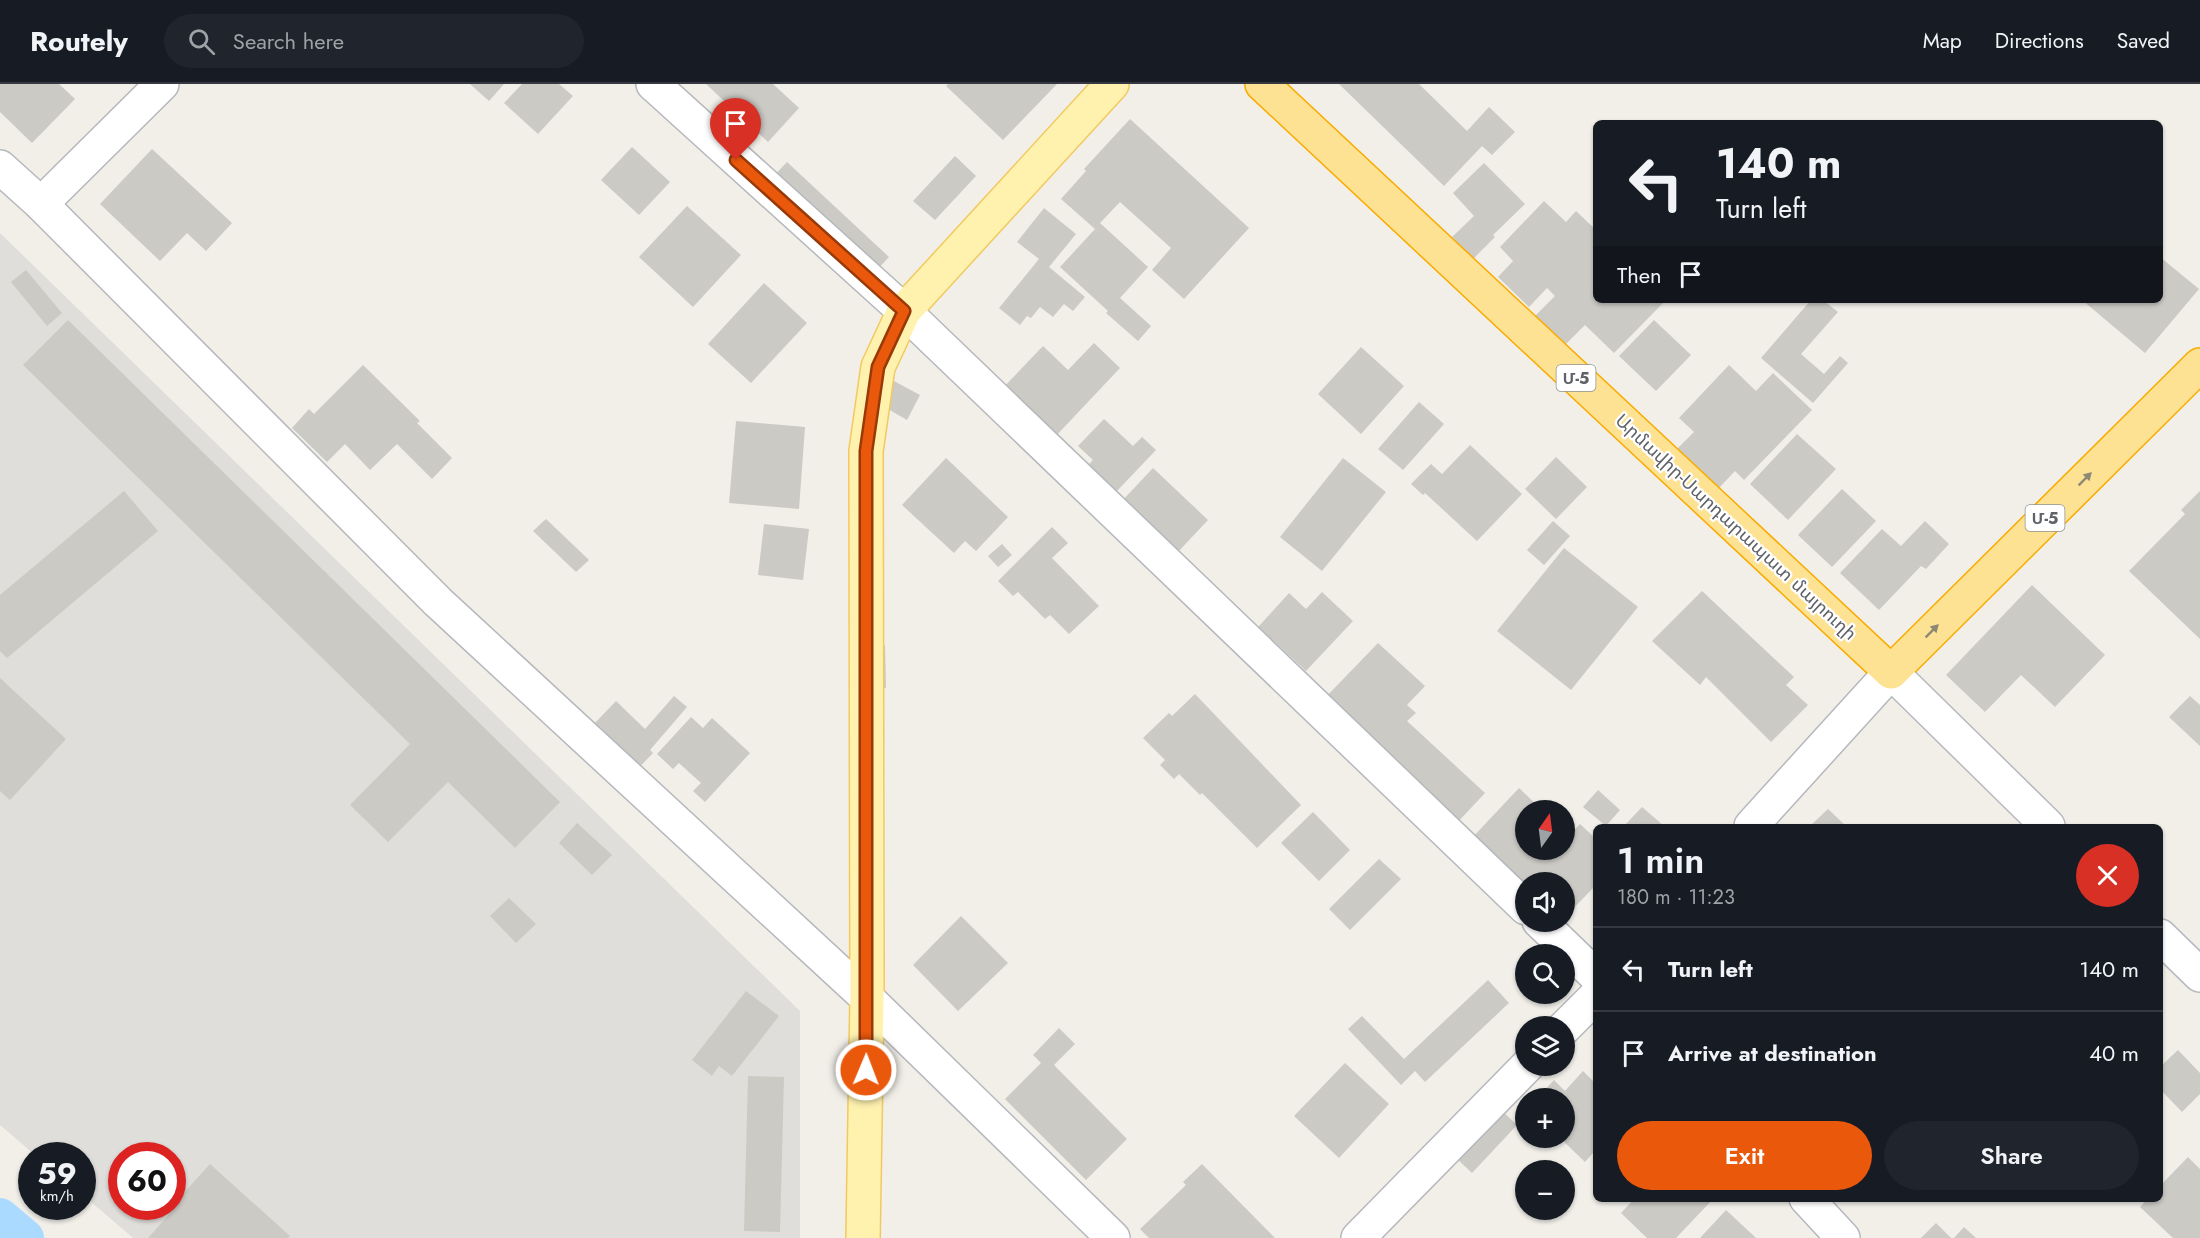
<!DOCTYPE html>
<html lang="en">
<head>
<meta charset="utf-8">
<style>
  :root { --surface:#171b24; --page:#20242c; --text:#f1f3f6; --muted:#9ea1a6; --line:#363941; --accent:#ea580c }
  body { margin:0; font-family:Jost,"Noto Sans Armenian",sans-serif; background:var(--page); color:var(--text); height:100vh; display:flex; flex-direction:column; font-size:22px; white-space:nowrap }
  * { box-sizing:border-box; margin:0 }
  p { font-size:20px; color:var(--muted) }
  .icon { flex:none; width:33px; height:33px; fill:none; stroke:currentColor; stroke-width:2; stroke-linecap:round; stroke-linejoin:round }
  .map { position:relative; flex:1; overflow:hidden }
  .drawer { position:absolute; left:1593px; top:740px; width:570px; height:378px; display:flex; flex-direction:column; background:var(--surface); border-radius:9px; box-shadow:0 2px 4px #0004 }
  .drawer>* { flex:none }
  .hud { position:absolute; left:1593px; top:36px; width:570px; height:183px; border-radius:9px; box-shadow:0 2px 4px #0004; background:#171b24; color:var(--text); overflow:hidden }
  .needle { width:39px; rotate:14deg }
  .fabs { position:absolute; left:1515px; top:716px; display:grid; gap:12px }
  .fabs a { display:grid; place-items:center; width:60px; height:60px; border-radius:50%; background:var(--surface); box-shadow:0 2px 4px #0004; font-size:30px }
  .speed { position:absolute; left:18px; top:1058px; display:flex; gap:12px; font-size:30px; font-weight:700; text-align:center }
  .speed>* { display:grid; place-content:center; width:78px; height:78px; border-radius:50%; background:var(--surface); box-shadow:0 2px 4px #0004; line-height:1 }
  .speed small { font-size:15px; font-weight:400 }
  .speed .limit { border:9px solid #d22; background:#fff; color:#111 }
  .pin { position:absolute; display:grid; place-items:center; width:51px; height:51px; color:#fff; margin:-62px -26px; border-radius:50% 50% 50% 0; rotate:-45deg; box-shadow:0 0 6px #0007 }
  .pin .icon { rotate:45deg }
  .me { position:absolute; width:66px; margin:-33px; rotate:1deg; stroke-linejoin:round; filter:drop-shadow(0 0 4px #0008) }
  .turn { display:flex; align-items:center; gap:21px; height:126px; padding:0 24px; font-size:27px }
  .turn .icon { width:78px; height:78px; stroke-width:2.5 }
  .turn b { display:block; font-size:42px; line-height:51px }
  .then { display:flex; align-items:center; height:57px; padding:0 24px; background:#0003; gap:12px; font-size:22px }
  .round { display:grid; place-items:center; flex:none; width:63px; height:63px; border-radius:32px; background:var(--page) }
  .summary { display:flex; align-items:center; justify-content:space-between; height:102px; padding:0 24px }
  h1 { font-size:36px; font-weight:600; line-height:45px }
  .cta { display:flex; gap:12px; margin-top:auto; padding:12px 24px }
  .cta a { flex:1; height:69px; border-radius:36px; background:var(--accent); color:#fff; font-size:24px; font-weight:600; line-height:69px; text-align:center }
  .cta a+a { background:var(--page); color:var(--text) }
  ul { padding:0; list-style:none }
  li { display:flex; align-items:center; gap:18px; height:84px; padding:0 24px; border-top:2px solid var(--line) }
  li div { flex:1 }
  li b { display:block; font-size:22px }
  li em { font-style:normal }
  header { display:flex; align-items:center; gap:36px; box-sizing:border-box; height:84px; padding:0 30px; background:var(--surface); border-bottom:2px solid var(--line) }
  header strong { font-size:28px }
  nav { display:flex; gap:33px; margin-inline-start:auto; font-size:21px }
  .search { width:420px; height:54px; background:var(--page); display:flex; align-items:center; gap:15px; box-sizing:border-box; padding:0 21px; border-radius:33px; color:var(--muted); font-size:22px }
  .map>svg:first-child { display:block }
  .industrial { fill:#e0deda; fill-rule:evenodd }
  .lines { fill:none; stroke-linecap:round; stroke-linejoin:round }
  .canal { stroke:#aadaff; stroke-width:38 }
  .building { fill:#cccac5 }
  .street-casing { stroke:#b5b8bc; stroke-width:36 }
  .secondary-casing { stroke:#b6babf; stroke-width:36 }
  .primary-casing { stroke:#f2c960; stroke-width:36 }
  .highway-casing { stroke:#f9ab00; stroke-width:36 }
  .street { stroke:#fff; stroke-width:33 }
  .secondary { stroke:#fff; stroke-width:33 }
  .primary { stroke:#fff2af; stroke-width:33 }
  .highway { stroke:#fde293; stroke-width:33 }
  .oneway { fill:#8e8975 }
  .route-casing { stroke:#983908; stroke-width:15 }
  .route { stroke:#ea580c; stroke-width:10 }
  .labels { text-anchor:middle; stroke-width:4.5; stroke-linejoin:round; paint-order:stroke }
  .shield { fill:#fff; stroke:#8f9295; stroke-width:1.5 }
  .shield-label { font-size:16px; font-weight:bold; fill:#5f6368 }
  .street-label { font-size:18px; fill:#5f6368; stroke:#fff }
</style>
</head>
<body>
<header>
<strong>Routely</strong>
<div class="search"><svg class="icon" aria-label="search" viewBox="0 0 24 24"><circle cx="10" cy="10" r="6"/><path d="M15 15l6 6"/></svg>Search here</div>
<nav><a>Map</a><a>Directions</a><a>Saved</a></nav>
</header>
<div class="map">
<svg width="2200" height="1154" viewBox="0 0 2200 1154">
  <rect width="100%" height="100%" fill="#f1efe8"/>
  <path class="industrial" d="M0,149L800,927V1154H133L83,1111L82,1071H35L0,1041ZM122,1071H172V1122H122Z"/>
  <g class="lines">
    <path class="canal" d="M0,1133L25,1154"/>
  </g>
  <g class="building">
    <path d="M0,0H59L75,15L32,59L0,28Z"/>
    <path d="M470,0H504L489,17Z"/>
    <path d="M522,0H559L573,12L538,50L504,19Z"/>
    <path d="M706,0H773L799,24L768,58Z"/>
    <path d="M948,0H1057L1003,56L946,2Z"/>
    <path d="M1339,0H1419L1467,47L1489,23L1515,48L1492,71L1482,62L1444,102Z"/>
    <path d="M1130,35L1249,144L1184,215L1152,186L1171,164L1120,118L1100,139L1148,183L1120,214L1151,242L1138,257L1106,229L1108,227L1060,183L1095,145L1061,115L1086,87L1084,85Z"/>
    <path d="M632,63L670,98L639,131L601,96Z"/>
    <path d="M152,65L232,139L206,167L187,149L160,177L100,120Z"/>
    <path d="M955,72L976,92L935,136L913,117Z"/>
    <path d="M787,78L889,173L874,189L772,94Z"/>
    <path d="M1484,79L1525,120L1493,151L1495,153L1473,175L1452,153L1474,132L1453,109Z"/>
    <path d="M1544,117L1566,138L1576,127L1596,146V216H1666L1614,269L1585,241L1565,261L1535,232L1555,212L1547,204L1529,223L1498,193L1513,177L1500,163Z"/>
    <path d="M687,122L741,171L693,223L639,173Z"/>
    <path d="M1044,124L1076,150L1049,183L1085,213L1073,227L1064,220L1053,233L1040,223L1031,234L1027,232L1020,241L999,224L1039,175L1017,158Z"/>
    <path d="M2160,173L2199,205L2145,269L2082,216H2160Z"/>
    <path d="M26,186L62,229L47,242L11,198Z"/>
    <path d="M764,199L807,239L751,299L708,260Z"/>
    <path d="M1811,216H1823L1838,228L1801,270L1824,290L1840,272L1848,279L1813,319L1761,274Z"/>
    <path d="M68,236L560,718L515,764L448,698L388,758L350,721L410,660L23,281Z"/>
    <path d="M1654,236L1691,271L1656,307L1619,272Z"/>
    <path d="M1094,259L1120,284L1054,354L1002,305L1043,262L1068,286Z"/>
    <path d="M1361,263L1404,302L1361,350L1318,310Z"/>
    <path d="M363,281L420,337L417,339L452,374L432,395L397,360L370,386L345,360L327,378L292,344L309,325L314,330Z"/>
    <path d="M1729,281L1756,307L1773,289L1812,326L1744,396L1735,387L1718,405L1676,366L1694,348L1679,334Z"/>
    <path d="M894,297L920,311L907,336L881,321Z"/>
    <path d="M1419,318L1444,340L1403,386L1378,365Z"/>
    <path d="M1104,335L1133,362L1142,353L1156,366L1115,409L1087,382L1093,376L1078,362Z"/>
    <path d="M736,337L805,343L799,425L729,419Z"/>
    <path d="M1797,350L1836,385L1788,436L1750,400Z"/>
    <path d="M1470,361L1522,410L1477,457L1425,409L1423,411L1411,400L1431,380L1442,390Z"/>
    <path d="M1556,373L1587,403L1556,435L1525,405Z"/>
    <path d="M946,374L1008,433L976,467L965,457L954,469L902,421Z"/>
    <path d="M1343,374L1386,408L1322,487L1280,453Z"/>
    <path d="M1153,384L1208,436L1176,470L1121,418Z"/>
    <path d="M1842,405L1876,437L1832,483L1798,451Z"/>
    <path d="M124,407L158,447L7,574L0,567V511Z"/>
    <path d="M2200,407V555L2129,487L2185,430L2181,426Z"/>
    <path d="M546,435L589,476L576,488L533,447Z"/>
    <path d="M1553,437L1570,452L1544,481L1527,466Z"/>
    <path d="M1925,437L1949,460L1926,485L1921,482L1879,526L1840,489L1882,445L1901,462Z"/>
    <path d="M764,440L809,445L803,496L758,491Z"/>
    <path d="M1052,443L1068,459L1052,474L1099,522L1069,550L1050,531L1045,535L1018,508L1013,512L998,497Z"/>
    <path d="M1002,460L1012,471L998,483L988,472Z"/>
    <path d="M1564,464L1638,523L1571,606L1497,547Z"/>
    <path d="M2032,501L2105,571L2055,623L2021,591L1985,628L1946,591Z"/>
    <path d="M1702,507L1794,593L1786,601L1808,621L1771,658L1706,593L1700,601L1652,557Z"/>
    <path d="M1322,508L1353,537L1306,587L1275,558L1267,567L1250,552L1289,509L1306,525Z"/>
    <path d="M1378,559L1425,602L1407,621L1416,629L1407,637L1485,709L1455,741L1323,616Z"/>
    <path d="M872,561H885L886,604H873Z"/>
    <path d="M0,594L66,655L10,716L0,707Z"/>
    <path d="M1195,610L1301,721L1257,764L1202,709L1200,711L1179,690L1174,695L1160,681L1165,676L1143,654L1169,629L1172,632Z"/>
    <path d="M674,612L687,623L650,666L653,669L626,697L594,640L616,617L645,645Z"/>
    <path d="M2190,612L2200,621V662L2169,633Z"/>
    <path d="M691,633L703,644L712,634L750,669L705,718L693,707L701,699L679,679L673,685L657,670Z"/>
    <path d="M1519,704L1542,726H1526V765H1564V747L1569,752L1580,740L1596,755V801L1564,834V798H1526V809L1470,756Z"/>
    <path d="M1598,706L1620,726L1606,742L1583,723Z"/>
    <path d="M1642,723L1664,742H1624Z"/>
    <path d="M1828,725L1846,742H1810Z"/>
    <path d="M1313,728L1350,766L1319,797L1281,759Z"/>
    <path d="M577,739L612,771L592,791L559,759Z"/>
    <path d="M1379,775L1401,795L1350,846L1329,825Z"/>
    <path d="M509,814L536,840L516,859L490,832Z"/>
    <path d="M961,832L1008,879L958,927L913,881Z"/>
    <path d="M1488,896L1509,919L1425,998L1415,987L1401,1001L1348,945L1362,932L1404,975Z"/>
    <path d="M746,907L779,932L732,992L719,982L712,992L692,976Z"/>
    <path d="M1059,944L1075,960L1054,981L1127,1055L1086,1096L1005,1015L1041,979L1033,971Z"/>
    <path d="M2178,966L2200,989V1010L2182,1028L2160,1005V983Z"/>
    <path d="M1345,979L1389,1020L1339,1074L1294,1032Z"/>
    <path d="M1583,987L1596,1000V1071L1593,1069L1585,1078L1559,1053H1564V1014H1537L1554,996L1565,1007Z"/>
    <path d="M748,992L784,993L780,1148L744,1147Z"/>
    <path d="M1499,1024L1517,1041L1472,1089L1453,1071Z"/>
    <path d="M2188,1073L2200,1085V1154H2173L2140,1123L2148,1114H2160V1102Z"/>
    <path d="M210,1080L290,1152L288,1154H148L173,1126L170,1124Z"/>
    <path d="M1202,1080L1275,1154H1149L1140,1145L1186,1101L1183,1098Z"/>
    <path d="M1635,1114H1714L1676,1154H1647L1621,1129Z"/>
    <path d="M1726,1126L1756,1154H1700Z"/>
    <path d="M1936,1139L1951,1154H1921Z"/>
    <path d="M1964,1143L1976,1154H1954Z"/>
  </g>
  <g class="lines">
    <defs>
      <g id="street">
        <path d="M653,0L904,227L1526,824"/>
        <path d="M0,83L41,120L438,518L867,914L1113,1154"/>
        <path d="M41,120L162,0"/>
        <path d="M1751,742L1891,588"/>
        <path d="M1539,837L1596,892"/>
        <path d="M1564,944L1596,912"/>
        <path d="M1806,1114L1843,1154"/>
        <path d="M1358,1154L1528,981"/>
      </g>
      <g id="secondary">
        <path d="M1891,588L2048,742"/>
        <path d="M2160,852L2200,891"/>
      </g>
      <path id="primary" d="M863,1154L867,914L866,367L878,283L904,227L1112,0"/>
      <path id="highway" d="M1262,0L1891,588L2200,281"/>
    </defs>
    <use href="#street" class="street-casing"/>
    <use href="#secondary" class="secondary-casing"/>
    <use href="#primary" class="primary-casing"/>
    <use href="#highway" class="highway-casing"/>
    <use href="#street" class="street"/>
    <use href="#secondary" class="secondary"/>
    <use href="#primary" class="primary"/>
    <use href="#highway" class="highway"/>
  </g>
  <defs><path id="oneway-solid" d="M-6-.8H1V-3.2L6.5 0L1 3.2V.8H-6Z" transform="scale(1.5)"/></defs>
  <g class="oneway">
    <use href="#oneway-solid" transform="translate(2085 395) rotate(-45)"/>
    <use href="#oneway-solid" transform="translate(1932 547) rotate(-45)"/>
  </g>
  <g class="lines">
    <defs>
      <path id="route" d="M736,76L904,227L878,283L866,367V986"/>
    </defs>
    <use href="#route" class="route-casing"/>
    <use href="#route" class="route"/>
  </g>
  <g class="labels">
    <g class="shield">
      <rect x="1556.5" y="281" width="39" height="26" rx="4.5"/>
      <rect x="2025.5" y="421" width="39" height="26" rx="4.5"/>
    </g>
    <g class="shield-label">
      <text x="1576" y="300">Մ-5</text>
      <text x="2045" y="440">Մ-5</text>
    </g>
    <g class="street-label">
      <text transform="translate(1736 443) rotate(43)" y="6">Արմավիր-Սարդարապատ մայրուղի</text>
    </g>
  </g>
</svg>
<div class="fabs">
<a><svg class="needle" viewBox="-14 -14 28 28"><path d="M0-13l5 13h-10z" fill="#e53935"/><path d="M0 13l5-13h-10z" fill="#9ea1a6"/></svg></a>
<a><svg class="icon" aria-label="sound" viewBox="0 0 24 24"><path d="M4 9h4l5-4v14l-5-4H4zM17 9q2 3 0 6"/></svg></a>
<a><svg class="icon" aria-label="search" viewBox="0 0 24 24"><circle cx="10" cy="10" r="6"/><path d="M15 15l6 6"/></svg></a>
<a><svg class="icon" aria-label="layers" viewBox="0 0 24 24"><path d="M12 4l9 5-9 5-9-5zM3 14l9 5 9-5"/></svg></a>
<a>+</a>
<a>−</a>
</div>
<div class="speed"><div>59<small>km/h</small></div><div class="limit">60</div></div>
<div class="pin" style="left:736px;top:76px;background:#d93025"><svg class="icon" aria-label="arrive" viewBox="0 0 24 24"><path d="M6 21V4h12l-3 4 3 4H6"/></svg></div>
<svg class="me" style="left:866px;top:986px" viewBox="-20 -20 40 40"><circle r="17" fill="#ea580c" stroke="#fff" stroke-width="3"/><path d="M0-11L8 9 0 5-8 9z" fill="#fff"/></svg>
<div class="hud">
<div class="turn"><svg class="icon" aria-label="left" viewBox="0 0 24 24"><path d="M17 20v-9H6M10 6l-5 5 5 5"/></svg><div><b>140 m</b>Turn left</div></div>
<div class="then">Then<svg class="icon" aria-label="arrive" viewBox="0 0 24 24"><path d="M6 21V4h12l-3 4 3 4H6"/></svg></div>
</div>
<section class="drawer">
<div class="summary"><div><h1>1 min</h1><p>180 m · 11:23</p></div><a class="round" style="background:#d93025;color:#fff"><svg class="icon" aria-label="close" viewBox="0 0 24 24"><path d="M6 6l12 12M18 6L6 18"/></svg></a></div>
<ul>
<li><svg class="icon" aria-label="left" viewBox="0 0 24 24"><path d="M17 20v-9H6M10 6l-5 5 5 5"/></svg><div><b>Turn left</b></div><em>140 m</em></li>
<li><svg class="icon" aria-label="arrive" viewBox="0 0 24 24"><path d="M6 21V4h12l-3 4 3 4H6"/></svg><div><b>Arrive at destination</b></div><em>40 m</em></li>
</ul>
<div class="cta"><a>Exit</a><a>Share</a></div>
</section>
</div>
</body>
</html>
